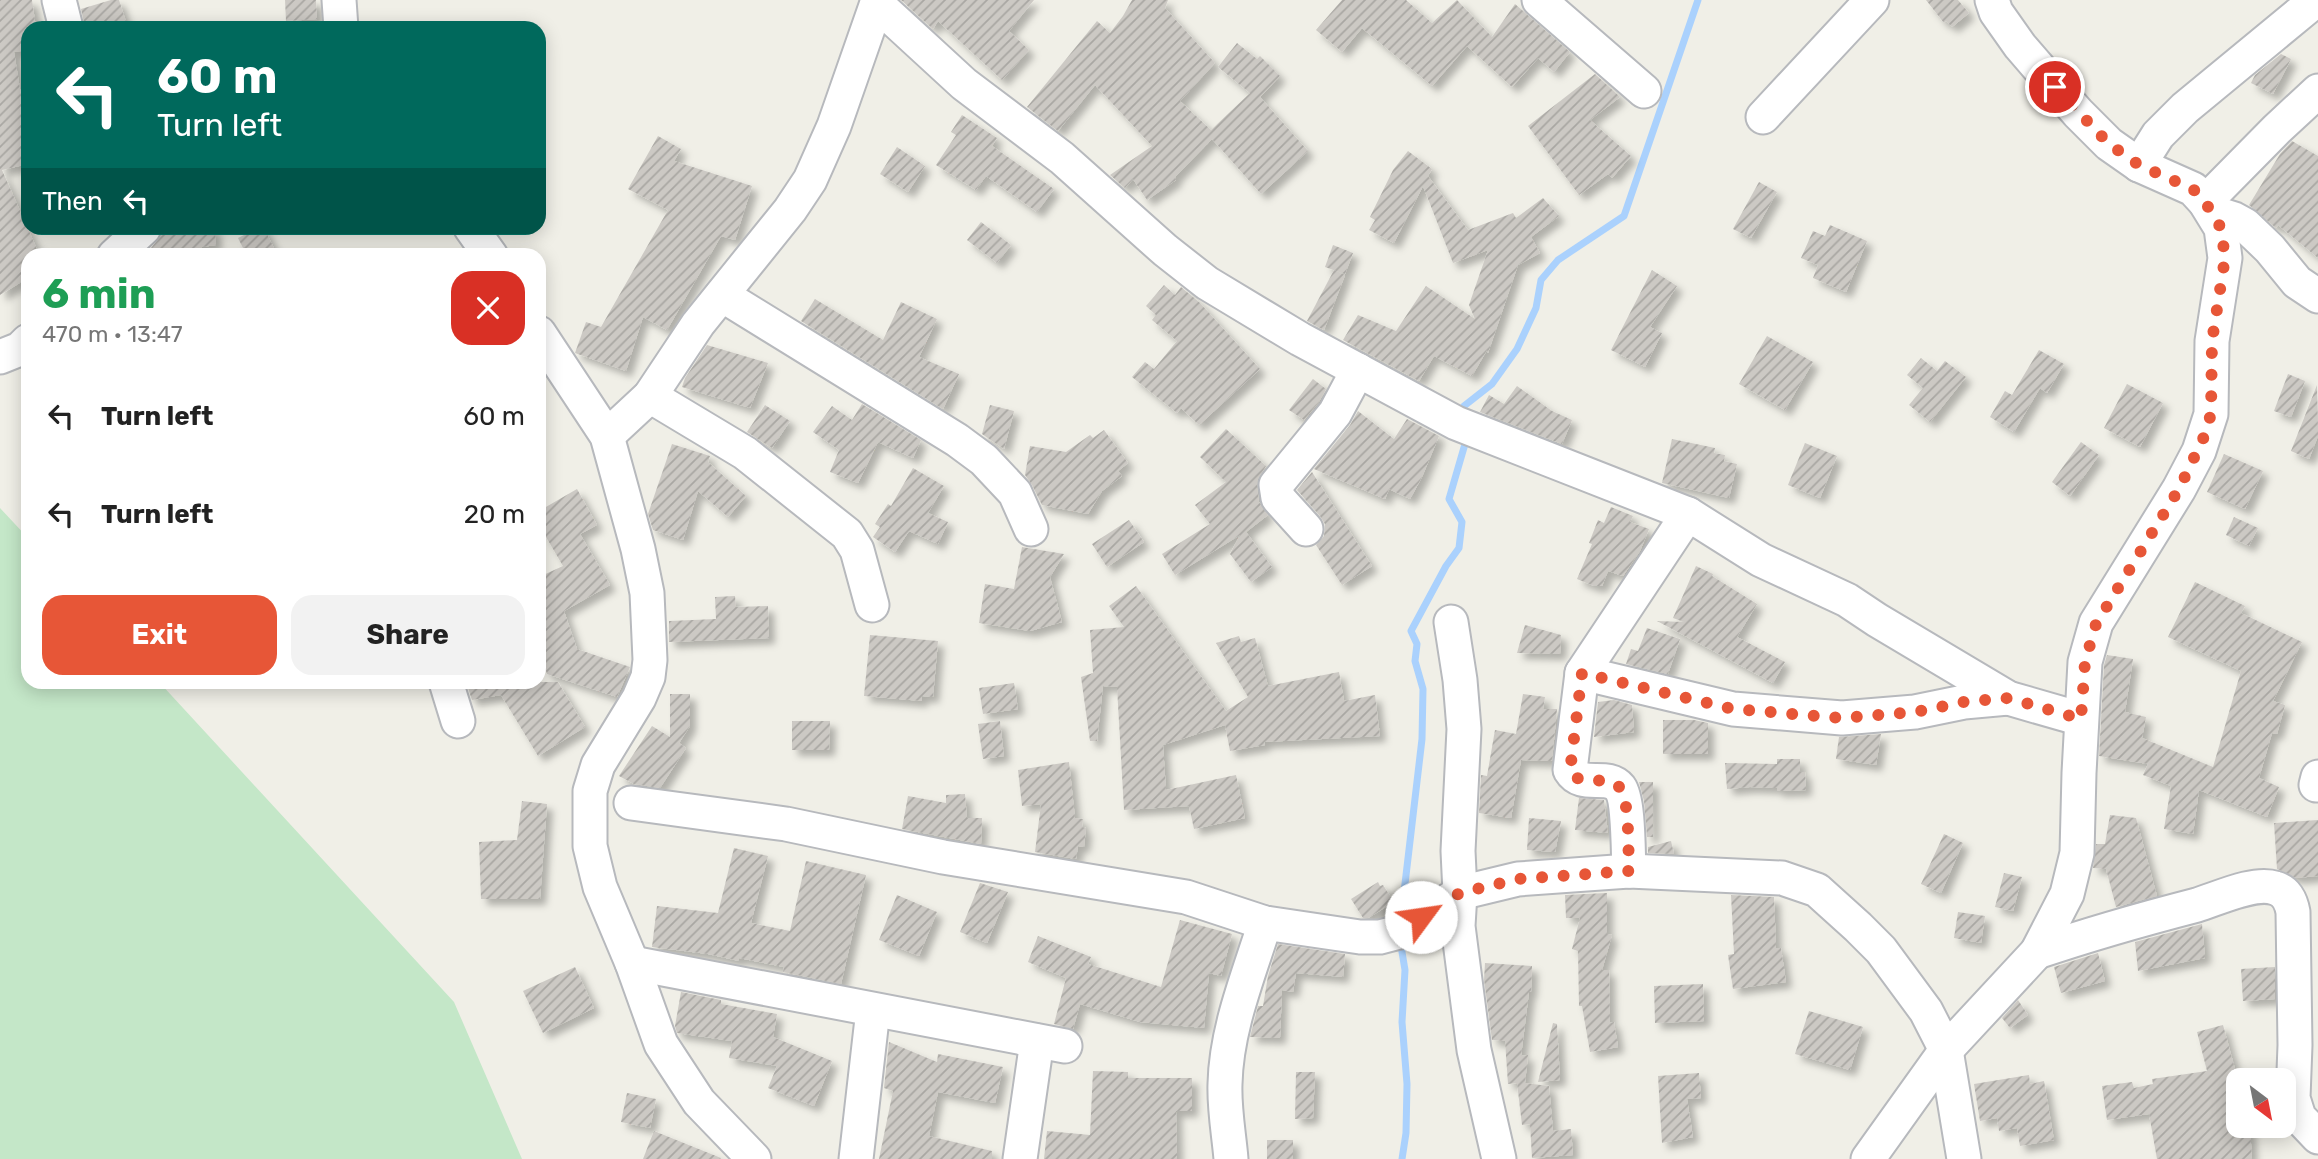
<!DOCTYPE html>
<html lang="en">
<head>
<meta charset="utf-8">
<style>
  :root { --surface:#fff; --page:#f2f2f2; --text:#222; --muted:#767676; --accent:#e75637 }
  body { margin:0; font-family:Rubik,sans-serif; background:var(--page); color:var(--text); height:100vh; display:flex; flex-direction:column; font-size:26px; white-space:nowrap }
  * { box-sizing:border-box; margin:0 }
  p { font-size:23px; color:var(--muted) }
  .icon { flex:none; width:38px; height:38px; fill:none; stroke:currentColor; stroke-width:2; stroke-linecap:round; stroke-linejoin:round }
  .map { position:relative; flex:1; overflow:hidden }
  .sheet { position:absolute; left:21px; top:248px; width:525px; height:441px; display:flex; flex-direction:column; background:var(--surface); border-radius:21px; box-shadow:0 4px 18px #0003 }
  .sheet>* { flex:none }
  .hud { position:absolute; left:21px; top:21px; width:525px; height:214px; border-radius:21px; box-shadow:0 4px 18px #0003; background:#00695c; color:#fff; overflow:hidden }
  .needle { width:46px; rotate:148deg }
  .controls { position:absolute; left:2226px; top:1068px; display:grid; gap:14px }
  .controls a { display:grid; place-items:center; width:70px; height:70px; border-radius:14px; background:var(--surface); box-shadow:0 4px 18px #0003; font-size:35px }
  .pin { position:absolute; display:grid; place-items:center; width:60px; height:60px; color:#fff; margin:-30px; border:4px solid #fff; border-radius:50%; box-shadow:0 2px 7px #0007 }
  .me { position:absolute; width:77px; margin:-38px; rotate:59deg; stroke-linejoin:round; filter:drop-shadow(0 0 5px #0008) }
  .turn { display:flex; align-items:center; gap:24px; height:147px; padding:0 21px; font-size:32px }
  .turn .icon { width:91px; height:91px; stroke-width:2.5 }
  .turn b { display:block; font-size:49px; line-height:60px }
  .then { display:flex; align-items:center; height:66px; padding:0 21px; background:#0003; gap:14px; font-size:26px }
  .round { display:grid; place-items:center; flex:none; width:74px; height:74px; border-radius:21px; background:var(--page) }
  .summary { display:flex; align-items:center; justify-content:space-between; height:119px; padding:0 21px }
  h1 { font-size:42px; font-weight:700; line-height:52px; color:#1e9e55 }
  .action { display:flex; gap:14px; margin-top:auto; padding:14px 21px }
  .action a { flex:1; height:80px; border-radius:21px; background:var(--accent); color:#fff; font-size:28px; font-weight:700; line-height:80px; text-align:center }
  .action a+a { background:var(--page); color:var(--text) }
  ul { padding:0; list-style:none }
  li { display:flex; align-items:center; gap:21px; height:98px; padding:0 21px }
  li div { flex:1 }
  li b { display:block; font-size:26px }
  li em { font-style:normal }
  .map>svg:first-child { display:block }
  .grass { fill:#c4e7c8 }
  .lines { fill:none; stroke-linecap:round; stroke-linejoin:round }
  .stream { stroke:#aad1fd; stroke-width:7 }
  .building { fill:url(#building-hatch); filter:url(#shadow) }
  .minor-casing { stroke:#b7b9bd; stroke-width:37 }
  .minor { stroke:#fff; stroke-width:33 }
  .route { stroke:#e75637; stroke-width:12; stroke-dasharray:0 21.6 }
</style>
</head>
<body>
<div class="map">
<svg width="2318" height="1159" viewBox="0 0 2318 1159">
  <defs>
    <pattern id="building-hatch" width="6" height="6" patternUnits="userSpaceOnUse" patternTransform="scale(1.75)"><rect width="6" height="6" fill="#ccc9c4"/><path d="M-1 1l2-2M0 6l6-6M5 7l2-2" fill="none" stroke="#a9a7a3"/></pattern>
    <filter id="shadow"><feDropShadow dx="6" dy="6" stdDeviation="3.5" flood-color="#0004"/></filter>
  </defs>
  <rect width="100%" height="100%" fill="#f0efe7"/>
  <path class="grass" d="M0,508L28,538V682L160,683L454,1002L522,1159H0Z"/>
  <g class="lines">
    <g class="stream">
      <path d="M1460,415L1464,406L1492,384L1517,349L1536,308L1541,280L1558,260L1624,216L1698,0"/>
      <path d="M1401,918L1422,739L1423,689L1415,661L1417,644L1411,631L1446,566L1459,548L1462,522L1449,499L1465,444L1461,435"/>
      <path d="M1400,940L1405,970L1402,1022L1407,1084L1406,1133L1402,1159"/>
    </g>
  </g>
  <g class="building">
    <path d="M0,0H32L36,28H28V50L14,52L24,114L28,113V164L2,170L40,256H28V278L0,295Z"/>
    <path d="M111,0H119L128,28H85L81,9Z"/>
    <path d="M285,0H316L317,19L286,21Z"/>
    <path d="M901,0H1034L1009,31L1029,50L1002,80L938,21L933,29Z"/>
    <path d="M1132,0H1168L1165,8L1215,63L1180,101L1211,130L1250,93L1218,67L1237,43L1257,59L1260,56L1280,76L1260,97L1308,151L1261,194L1212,139L1175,177L1176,180L1147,200L1133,179L1125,188L1110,175L1152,146L1095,85L1058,131L1027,107L1097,21L1110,33L1123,16Z"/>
    <path d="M1342,0H1406L1432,23L1457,0L1492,37L1515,4L1570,52L1554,72L1538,58L1512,87L1467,46L1432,86L1362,28L1342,52L1316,30Z"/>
    <path d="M1926,0H1958L1969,13L1952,27L1946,21L1944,23Z"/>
    <path d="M2281,54L2291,59L2273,94L2251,83L2255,75Z"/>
    <path d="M1595,74L1620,97L1590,120L1631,156L1612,178L1608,174L1579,195L1528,126Z"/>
    <path d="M962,115L997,138L992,146L1054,189L1037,212L986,176L976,190L936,165L956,135L951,132Z"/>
    <path d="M658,136L681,149L674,161L752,186L735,240L721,236L667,330L643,317L626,371L575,353L586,322L601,327L668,210L628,189Z"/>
    <path d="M2292,141L2318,156V258L2278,225L2276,228L2249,205L2280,154Z"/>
    <path d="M897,147L925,166L908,192L880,174Z"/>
    <path d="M1408,151L1432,169L1428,176L1468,230L1513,213L1516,218L1543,198L1559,216L1531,237L1540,253L1518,265L1488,353L1487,350L1472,376L1434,356L1419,381L1343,340L1358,315L1396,331L1426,286L1475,319L1469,305L1488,250L1453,263L1423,186L1394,243L1369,230L1375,220L1370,217L1393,170Z"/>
    <path d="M1759,182L1777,192L1751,238L1733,229Z"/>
    <path d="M981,222L1011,245L997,263L967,240Z"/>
    <path d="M1830,225L1867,241L1846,292L1813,278L1818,265L1801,258L1813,231L1825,236Z"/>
    <path d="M172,228H215L216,245L202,247L187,256H155L151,248L163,233Z"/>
    <path d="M258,228H264L278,256H247L238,238Z"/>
    <path d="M1333,245L1353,253L1345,274L1325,267Z"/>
    <path d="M1334,270L1345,275L1324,330L1307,321Z"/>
    <path d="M1652,270L1677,286L1650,327L1662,333L1645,367L1611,350Z"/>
    <path d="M1164,285L1175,295L1181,287L1200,303L1260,369L1199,425L1181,408L1177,413L1132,377L1145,362L1154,369L1177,341L1152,320L1156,315L1146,306Z"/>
    <path d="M815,299L883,340L901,302L937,319L919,357L959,374L943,409L801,321Z"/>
    <path d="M1767,336L1813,362L1785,410L1739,384Z"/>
    <path d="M707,345L768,363L750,408L682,387L685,378Z"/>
    <path d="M2039,350L2064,364L2047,393L2040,388L2014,432L1990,417L2005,391L2012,395Z"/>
    <path d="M1921,358L1937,371L1945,361L1966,377L1930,422L1909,405L1923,388L1907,375Z"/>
    <path d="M2288,374L2305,381L2291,417L2274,411Z"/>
    <path d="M1313,379L1326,389L1319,402L1304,420L1289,410Z"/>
    <path d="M2127,384L2163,403L2140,447L2104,428Z"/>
    <path d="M2317,385L2318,436L2309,459L2291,451Z"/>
    <path d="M1517,386L1552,411L1572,420L1562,444L1480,412L1489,395L1504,404Z"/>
    <path d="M862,404L921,440L913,458L878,442L858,483L830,472L839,450L813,432L832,406L852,420Z"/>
    <path d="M765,405L790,421L772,448L747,432Z"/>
    <path d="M990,405L1014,411L1004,449L982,434Z"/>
    <path d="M1358,411L1394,439L1407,419L1439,436L1422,477L1410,499L1389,489L1385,499L1314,469L1350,425Z"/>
    <path d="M1226,429L1266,466L1258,479L1257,487L1259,502L1268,515L1246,532L1272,567L1251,582L1230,554L1240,535L1175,575L1162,554L1210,524L1195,505L1226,482L1200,457Z"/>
    <path d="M1104,430L1128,463L1118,471L1122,476L1102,491L1088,514L1042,505L1032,485L1025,475L1030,446L1066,452L1090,435L1093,438Z"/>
    <path d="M1672,439L1715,448L1714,453L1725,455L1724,461L1737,464L1729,498L1662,483Z"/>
    <path d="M2081,442L2099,455L2070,496L2052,482Z"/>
    <path d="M1805,443L1837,456L1820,498L1788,485Z"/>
    <path d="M672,444L710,456L708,462L746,496L728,517L698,491L683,540L653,530L648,514Z"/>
    <path d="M2224,454L2263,471L2245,509L2207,492Z"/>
    <path d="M913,468L944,486L928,513L948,522L938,544L909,531L895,552L873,537L880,527L875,524L888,504L891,506Z"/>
    <path d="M1312,472L1372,566L1342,585L1316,545L1324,536L1325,524L1320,516L1297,490Z"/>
    <path d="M577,489L597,525L580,534L610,585L564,611L577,649L630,667L617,697L547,674L539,649V577L563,566L539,525V511Z"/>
    <path d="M1611,507L1633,516L1630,522L1649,529L1640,551L1623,576L1608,571L1602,586H1594L1577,579L1592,544L1589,543L1598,520L1604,523Z"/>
    <path d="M2234,517L2258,528L2249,546L2226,535Z"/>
    <path d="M1129,520L1144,542L1107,567L1092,544Z"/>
    <path d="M1022,547L1064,554L1050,577L1062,622L1030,631L979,623L985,584L1014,589Z"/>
    <path d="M1696,566L1713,574L1712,576L1757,604L1737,637L1785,662L1773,683L1657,621L1684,622L1673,618Z"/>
    <path d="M2195,582L2245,606L2241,613L2302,642L2273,701L2285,705L2277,734L2272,733L2259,778L2279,787L2267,817L2199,790L2193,834L2164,829L2171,786L2143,775L2148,764L2099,756L2104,665L2107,655L2133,659L2125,712L2146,717L2142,738L2213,767L2241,671L2168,637Z"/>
    <path d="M1136,586L1226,711L1248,697L1216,643L1239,636L1241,642L1255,638L1268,686L1339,672L1344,701L1375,695L1380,736L1264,742L1265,745L1230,751L1225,725L1163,745L1166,790L1236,775L1245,818L1194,829L1189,806L1124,810L1117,687L1103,686L1097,741H1090L1081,677L1093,673L1090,630L1124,627L1109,606Z"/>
    <path d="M735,596L736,607L768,606L769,638L669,642V621L716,619L715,597Z"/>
    <path d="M1525,625L1561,635L1560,654L1517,653Z"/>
    <path d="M1647,628L1680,639L1668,674L1626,664L1631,649L1638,651Z"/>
    <path d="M870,635L938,641L933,697L922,696V701L864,696Z"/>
    <path d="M466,682H558L585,727L538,756L501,695L472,700Z"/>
    <path d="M1014,683L1018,709L983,714L979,688Z"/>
    <path d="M670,694H690V726L679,743L686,748L660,788L634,784L619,776L652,726L670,737Z"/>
    <path d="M1523,694L1545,697L1543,709H1557L1552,761L1521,760L1511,818L1479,813L1481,775L1487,776L1495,730L1516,734Z"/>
    <path d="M1614,700L1632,705L1634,732L1594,737L1598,702Z"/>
    <path d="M1663,720H1694L1708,723V754H1663Z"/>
    <path d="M792,721H830L829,750H792Z"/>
    <path d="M1000,721L1004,756L983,759L978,724Z"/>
    <path d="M1881,734L1876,765L1836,759L1839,737Z"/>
    <path d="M1777,759H1800V772H1805L1806,790L1777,791V788L1750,787L1727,789L1725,763L1777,764Z"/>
    <path d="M1069,762L1075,818L1083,819L1082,827L1086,828L1084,847L1078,846L1076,859L1035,852L1041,804L1022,806L1018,770Z"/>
    <path d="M1639,782H1653V837H1647L1644,801Z"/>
    <path d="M965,794L967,818H982L981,844L902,829L908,796L946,803V795Z"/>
    <path d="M1579,798L1604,800L1608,833L1575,830Z"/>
    <path d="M522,801L547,804L540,899H481L479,842L517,840Z"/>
    <path d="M2110,815L2136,818L2157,896L2116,907L2106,869L2093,868L2096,844H2105Z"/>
    <path d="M1529,818L1561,821L1555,852L1527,850Z"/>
    <path d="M2318,820V876L2296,878L2277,869L2274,823Z"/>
    <path d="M1944,834L1963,843L1941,893L1921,884Z"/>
    <path d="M1671,841L1674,854L1648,853V847Z"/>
    <path d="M734,848L768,856L751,923L790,931L806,861L866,875L841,984L783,972L784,967L739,958V961L708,954L652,947L657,906L718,913Z"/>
    <path d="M2004,873L2022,877L2013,911L1995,907Z"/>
    <path d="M1378,882L1380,886L1383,885L1394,902L1368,918H1363L1351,899Z"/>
    <path d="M980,883L1008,892L987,943L960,932Z"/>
    <path d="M1607,893V934L1612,935L1602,970H1609L1610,1023L1614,1022L1618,1047L1590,1052L1582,1006H1579L1578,951L1572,949L1580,918H1566L1565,895Z"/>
    <path d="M897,895L937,912L919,956L879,940Z"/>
    <path d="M1731,895L1774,897L1776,948H1781L1786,982L1733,989L1728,955L1734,954Z"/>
    <path d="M1958,912L1985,916L1981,943L1954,938Z"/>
    <path d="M1180,920L1232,934L1221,976L1209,973L1204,1028L1140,1022L1080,1004L1073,1029L1054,1024L1066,978L1028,962L1038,936L1091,957L1088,964L1161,987Z"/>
    <path d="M2202,924L2205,958L2138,971L2135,942Z"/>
    <path d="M1278,944L1345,954L1343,977L1296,973L1293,992L1282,990L1280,1038L1250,1037L1258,1006H1263L1268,976Z"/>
    <path d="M2098,953L2105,981L2061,993L2054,967Z"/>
    <path d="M1485,963L1532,966L1531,992H1529L1521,1056L1528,1055L1525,1083L1549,1086L1553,1131L1571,1129L1573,1155L1532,1158L1530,1124L1522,1125L1517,1083L1508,1084L1505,1041L1492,1040L1484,980Z"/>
    <path d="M575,967L594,1008L543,1033L523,991Z"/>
    <path d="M2275,967V999L2243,1001L2241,969Z"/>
    <path d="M1703,984L1704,1021L1655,1023L1654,986Z"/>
    <path d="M681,992L721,1000V1004L777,1014L773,1037L832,1061L814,1106L768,1088L777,1066L729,1058L732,1041L677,1033L675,1026Z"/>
    <path d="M2018,1000L2028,1015L2010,1028L2002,1018Z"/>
    <path d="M1809,1011L1863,1027L1850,1070L1795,1054Z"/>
    <path d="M1553,1023L1557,1024L1560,1080L1538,1082Z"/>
    <path d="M2223,1025L2235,1069H2233V1113H2238V1125H2246L2247,1129L2250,1128L2252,1159H2157L2149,1114L2107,1120L2102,1086L2132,1082L2134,1088L2153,1084L2152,1079L2207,1071L2197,1032Z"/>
    <path d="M889,1042L937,1062L938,1054L1003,1067L995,1103L938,1092L929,1136L992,1151V1159H879L893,1091L884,1088Z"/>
    <path d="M1093,1071L1128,1072V1078H1192V1111H1176L1177,1159H1044L1047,1131L1090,1135Z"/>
    <path d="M1296,1072H1315L1313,1118L1295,1119Z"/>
    <path d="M1699,1073L1701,1098L1687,1099L1693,1137L1662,1143L1658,1076Z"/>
    <path d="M2029,1075L2030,1084L2044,1081L2054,1140L2020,1146L2017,1128L1999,1131L1997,1118L1980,1121L1974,1084Z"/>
    <path d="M627,1093L656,1099L650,1128L621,1122Z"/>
    <path d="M654,1131L721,1158L720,1159H643Z"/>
    <rect x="1267" y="1140" width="26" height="19"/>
  </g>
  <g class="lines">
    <defs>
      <g id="minor">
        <path d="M59,0L66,28"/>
        <path d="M339,0L341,28"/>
        <path d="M1539,0L1644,91"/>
        <path d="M877,4L964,84L1062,158L1165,250L1207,283L1300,339L1456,423L1688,514L1761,560L1847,600L1877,620L2008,698L2081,719"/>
        <path d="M1763,117L1872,0"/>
        <path d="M2139,165L2158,135L2185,108L2316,0"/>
        <path d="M2205,202L2277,129L2318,91"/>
        <path d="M2212,212L2234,219L2245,225L2270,249L2297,282L2318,296"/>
        <path d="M471,228L491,256"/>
        <path d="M114,256L144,228"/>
        <path d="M722,295L957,440L984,460L1015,493L1031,529"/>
        <path d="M539,333L607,436L638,549L647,593L650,660L648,677L639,698L598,765L590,791V846L600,887L632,963L661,1044L699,1102L754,1159"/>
        <path d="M0,357L20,349L28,341"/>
        <path d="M650,396L745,453L847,534L857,550L872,605"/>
        <path d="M607,436L650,396L698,324L790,210L810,180L834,126L878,0"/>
        <path d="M1306,529L1278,498L1276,485L1335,413L1358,370"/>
        <path d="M1451,622L1460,680L1464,729L1458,851L1460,893L1458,926L1474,1050L1499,1159"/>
        <path d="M1582,673L1733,709L1842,718L1915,712L1964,702L2008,698"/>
        <path d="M446,682L458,721"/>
        <path d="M2316,785L2318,777"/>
        <path d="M631,803L786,824L943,857L1186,897L1265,923L1360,937H1380L1399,932L1460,893L1518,879L1629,871L1782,878L1817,890L1858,927L1881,950L1926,1011L1946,1050L1964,1159"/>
        <path d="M1629,871C1628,855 1629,800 1620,788C1607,772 1582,790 1570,770L1582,673L1688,514"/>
        <path d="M2037,952C2090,934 2143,919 2197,905C2217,899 2254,881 2275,888C2286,891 2291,901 2293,912L2295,1045L2293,1098L2299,1117L2318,1137"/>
        <path d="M632,963L1065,1046"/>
        <path d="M856,1159L873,1010"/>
        <path d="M1020,1159L1037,1041"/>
        <path d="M1231,1159C1229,1135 1224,1109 1225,1084C1226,1029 1249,974 1265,923"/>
        <path d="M1868,1159L1946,1050L2037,952L2067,894L2077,853L2079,773L2085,662L2096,623L2179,489L2199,451L2211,414L2212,341L2225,258L2221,228L2205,202L2193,189L2139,165L2109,144L2078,113L2020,46L1996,12L1992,0"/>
      </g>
    </defs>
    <use href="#minor" class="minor-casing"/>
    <use href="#minor" class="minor"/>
  </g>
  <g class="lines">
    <path class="route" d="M1421,917L1460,893L1518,879L1629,871C1628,855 1630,800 1620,788C1607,772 1582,790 1570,771L1582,673L1733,709L1842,718L1915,712L1964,702L2008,698L2081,719L2085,662L2096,624L2179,489L2203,439L2211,414L2212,341L2225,258L2221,228L2205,202L2193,189L2139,165L2109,144L2055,87"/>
  </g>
</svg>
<div class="controls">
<a><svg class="needle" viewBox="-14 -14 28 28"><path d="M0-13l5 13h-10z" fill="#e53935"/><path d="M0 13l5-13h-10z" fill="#767676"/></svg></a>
</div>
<div class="pin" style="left:2055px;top:87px;background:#d93025"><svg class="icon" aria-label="arrive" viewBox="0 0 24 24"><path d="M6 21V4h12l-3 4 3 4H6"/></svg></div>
<svg class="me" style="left:1421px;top:917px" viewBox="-20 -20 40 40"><circle r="19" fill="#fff"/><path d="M0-13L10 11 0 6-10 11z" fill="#e75637"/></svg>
<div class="hud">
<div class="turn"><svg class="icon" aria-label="left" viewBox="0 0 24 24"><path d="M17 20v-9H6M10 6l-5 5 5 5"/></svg><div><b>60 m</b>Turn left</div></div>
<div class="then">Then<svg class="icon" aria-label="left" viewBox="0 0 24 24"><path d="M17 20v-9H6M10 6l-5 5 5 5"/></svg></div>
</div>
<section class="sheet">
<div class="summary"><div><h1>6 min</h1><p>470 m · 13:47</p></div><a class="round" style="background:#d93025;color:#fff"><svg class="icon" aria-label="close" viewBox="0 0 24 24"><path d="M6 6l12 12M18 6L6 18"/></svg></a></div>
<ul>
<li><svg class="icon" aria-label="left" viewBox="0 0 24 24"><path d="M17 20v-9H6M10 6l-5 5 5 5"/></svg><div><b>Turn left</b></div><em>60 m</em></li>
<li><svg class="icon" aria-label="left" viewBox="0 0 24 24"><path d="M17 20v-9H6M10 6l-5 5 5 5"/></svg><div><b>Turn left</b></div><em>20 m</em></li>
</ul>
<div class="action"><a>Exit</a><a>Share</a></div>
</section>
</div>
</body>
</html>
